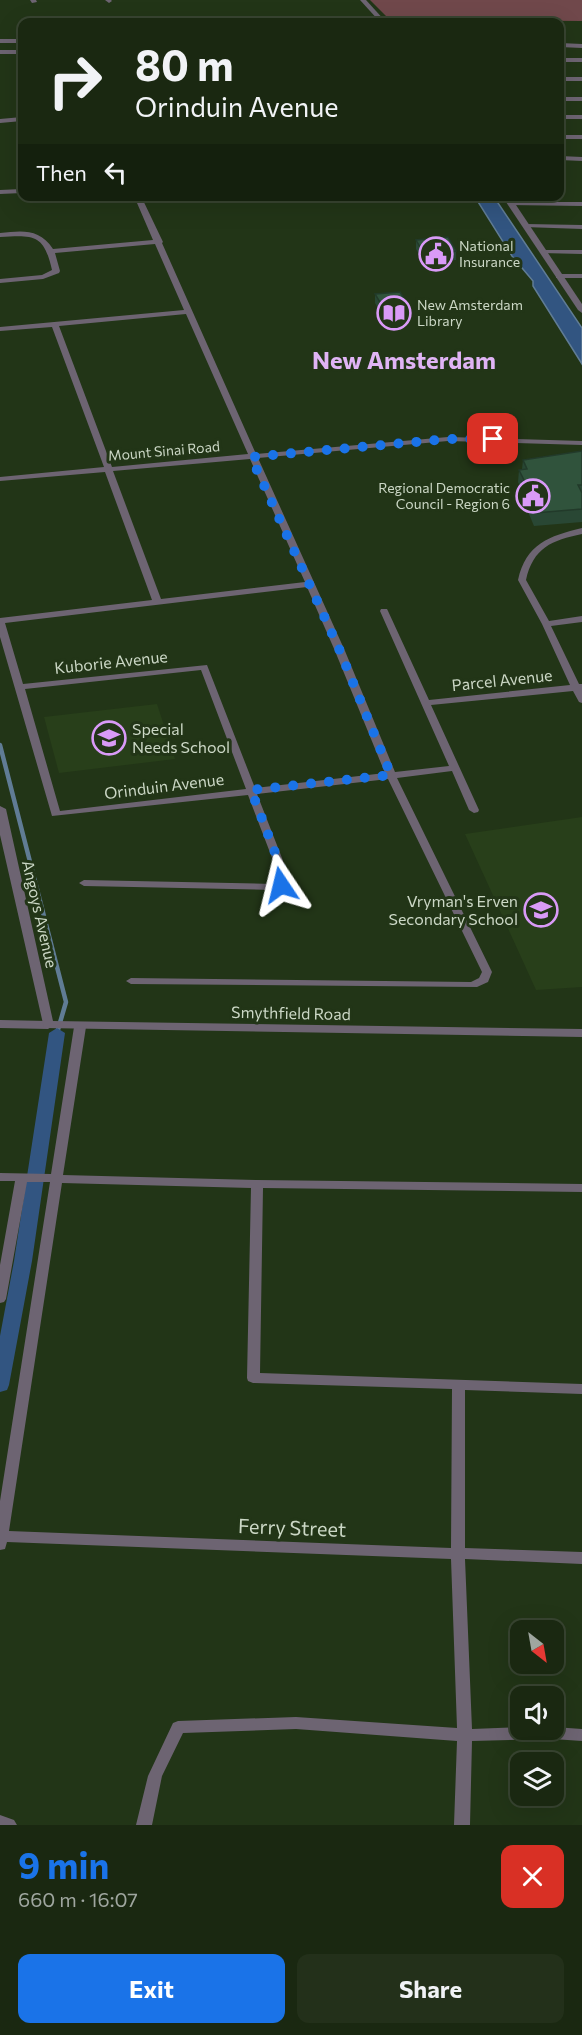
<!DOCTYPE html>
<html lang="en">
<head>
<meta charset="utf-8">
<style>
  :root { --surface:#1a2811; --page:#23301a; --text:#f1f3f6; --muted:#9fa69f; --line:#384431; --accent:#1a73e8 }
  body { margin:0; font-family:Commissioner,sans-serif; background:var(--page); color:var(--text); height:100vh; display:flex; flex-direction:column; font-size:22px; white-space:nowrap }
  * { box-sizing:border-box; margin:0 }
  p { font-size:20px; color:var(--muted) }
  .icon { flex:none; width:33px; height:33px; fill:none; stroke:currentColor; stroke-width:2; stroke-linecap:round; stroke-linejoin:round }
  .map { position:relative; height:1825px; overflow:hidden }
  .details { display:flex; flex-direction:column; background:var(--surface); flex:1 }
  .details>* { flex:none }
  .hud { position:absolute; left:18px; top:18px; width:546px; height:183px; border-radius:12px; box-shadow:0 6px 24px #0002,0 0 0 2px var(--line); background:#1a2811; color:var(--text); overflow:hidden }
  .needle { width:39px; rotate:149deg }
  .fabs { position:absolute; left:510px; top:1620px; display:grid; gap:12px }
  .fabs a { display:grid; place-items:center; width:54px; height:54px; border-radius:12px; background:var(--surface); box-shadow:0 6px 24px #0002,0 0 0 2px var(--line); font-size:30px }
  .pin { position:absolute; display:grid; place-items:center; width:51px; height:51px; color:#fff; margin:-26px; border-radius:12px; box-shadow:0 3px 9px #0006 }
  .me { position:absolute; width:66px; margin:-33px; rotate:350deg; stroke-linejoin:round; filter:drop-shadow(0 0 4px #0008) }
  .turn { display:flex; align-items:center; gap:21px; height:126px; padding:0 18px; font-size:27px }
  .turn .icon { width:78px; height:78px; stroke-width:2.5 }
  .turn b { display:block; font-size:42px; line-height:51px }
  .then { display:flex; align-items:center; height:57px; padding:0 18px; background:#0003; gap:12px; font-size:22px }
  .round { display:grid; place-items:center; flex:none; width:63px; height:63px; border-radius:12px; background:var(--page) }
  .overview { display:flex; align-items:center; justify-content:space-between; height:102px; padding:0 18px }
  h1 { font-size:36px; font-weight:700; line-height:45px; color:var(--accent) }
  .action { display:flex; gap:12px; margin-top:auto; padding:12px 18px }
  .action a { flex:1; height:69px; border-radius:12px; background:var(--accent); color:#fff; font-size:24px; font-weight:700; line-height:69px; text-align:center }
  .action a+a { background:var(--page); color:var(--text) }
  .map>svg:first-child { display:block }
  .built { fill:#283f1a }
  .green { fill:#70484b }
  .water { fill:#325581; stroke:#607c95; stroke-width:1.5 }
  .lines { fill:none; stroke-linecap:round; stroke-linejoin:round }
  .stream { stroke:#607c95; stroke-width:4.5 }
  .canal { fill:#325581; fill-rule:evenodd }
  .minor { fill:#6d6472; fill-rule:evenodd }
  .tertiary { fill:#6d6472; fill-rule:evenodd }
  .wall { fill:#294734 }
  .shaded-wall { fill:#223a2a }
  .building { fill:#30533c; stroke:#223a2a; stroke-width:1.5 }
  .route { stroke:#1a73e8; stroke-width:10; stroke-dasharray:0 18 }
  .labels { text-anchor:middle; stroke-width:6; stroke-linejoin:round; paint-order:stroke }
  .far-poi-label { font-size:14px; fill:#cbd7c5; stroke:#223517; text-anchor:start }
  .far-street-label { font-size:14px; fill:#cbd7c5; stroke:#223517 }
  .street-label { font-size:16px; fill:#cbd7c5; stroke:#223517 }
  .poi-label { font-size:16px; fill:#cbd7c5; stroke:#223517; text-anchor:start }
  .near-street-label { font-size:20px; fill:#cbd7c5; stroke:#223517 }
  .far-town-label { font-size:24px; font-weight:bold; fill:#e0b4f5; stroke:#223517 }
</style>
</head>
<body>
<div class="map">
<svg width="582" height="1825" viewBox="0 0 582 1825">
  <rect width="100%" height="100%" fill="#223517"/>
  <g class="built">
    <path d="M157,704L175,759L59,773L44,717Z"/>
    <path d="M582,817V987L536,990L465,834Z"/>
  </g>
  <path class="green" d="M370,0H582V21L390,20Z"/>
  <path class="water" d="M475,197H494L582,328V364L533,286V281L512,256Z"/>
  <g class="lines">
    <path class="stream" d="M0,745L66,1002L57,1033"/>
    <path class="canal" d="M57,1028L65,1033L32,1261L9,1385L7,1390L0,1392V1336L14,1261L49,1033Z"/>
    <g class="minor">
      <path d="M30,0H36L37,2L32,3Z"/>
      <path d="M105,0H111L112,1L109,3Z"/>
      <path d="M360,0H366L386,22H380Z"/>
      <rect x="0" y="50" width="22" height="4"/>
      <rect x="560" y="58" width="22" height="4"/>
      <rect x="560" y="77" width="22" height="4"/>
      <rect x="560" y="97" width="22" height="4"/>
      <rect x="560" y="115" width="22" height="4"/>
      <path d="M22,117V121L0,123V119Z"/>
      <rect x="560" y="135" width="22" height="4"/>
      <path d="M134,196H141L163,242L162,243L256,454L448,437L582,441V445L448,441L258,458L345,651L395,772L449,766L380,611L381,609H387L388,611L429,700L570,685L542,624L518,580C526,544 549,536 582,528V534C552,540 533,548 526,580L549,621L582,616V622L551,626L579,684H582V703L579,702L573,691L431,705L479,810L478,812L474,813L469,810L452,771L397,778L492,972L488,982L477,987L131,984L126,981L131,978L471,982L479,978L482,972L388,779L257,794L289,876L285,887L274,890L84,886L79,883L84,880L274,884L276,883L279,876L248,795L52,816L0,637V618L152,600L105,472L0,481V477L104,467L52,327L0,331V327L184,310L155,244L55,253L60,271L59,273L43,279L0,283V279L42,275L52,270C44,234 34,235 0,237V233C22,231 39,228 53,249L153,240ZM186,314L248,454L112,467L59,326ZM250,459L305,582L161,599L113,471ZM307,587L335,651L385,773L255,788L207,665L23,684L5,623ZM201,670L246,789L60,811L25,689Z"/>
      <path d="M511,202H582V206L509,205L508,204Z"/>
      <path d="M526,224L582,225V229L524,227V225Z"/>
      <path d="M543,250H582V254L541,253V251Z"/>
      <rect x="556" y="274" width="26" height="4"/>
      <path d="M0,1020L48,1021L54,1025L48,1029L0,1028Z"/>
      <path d="M80,1023L86,1027L63,1175L257,1180L582,1184V1192L263,1188L260,1373L582,1384V1394L465,1390V1548L582,1552V1564L465,1559L472,1729L520,1727V1730H554V1727L582,1729V1741L553,1739L472,1741L470,1825H454L457,1741L296,1729L183,1733L162,1776L152,1825H136L148,1776L173,1723L178,1721L296,1717L457,1728L451,1559L7,1542L5,1549L0,1550V1501L50,1182H27L6,1299L4,1302L0,1303V1265L15,1181H0V1173L51,1174L74,1027ZM62,1183L251,1188L247,1378L248,1381L253,1383L452,1389L451,1548L9,1531Z"/>
      <path d="M0,1815L14,1820L17,1825H0Z"/>
    </g>
    <g class="tertiary">
      <rect x="0" y="39" width="22" height="4"/>
      <path d="M560,43L582,44V48L560,47Z"/>
      <path d="M560,156L582,157V161L560,160Z"/>
      <path d="M22,189V193L0,194V190Z"/>
      <path d="M502,196H510L582,304V313L578,310Z"/>
      <path d="M0,806L6,809L53,1021L582,1029V1037L44,1028L0,835Z"/>
    </g>
  </g>
  <g class="wall">
    <path d="M416,240L456,251V260L424,263L416,249Z"/>
    <path d="M375,294L409,307L408,316L384,318L375,303Z"/>
    <path d="M582,451V522L534,526L521,495V489L518,482L519,470L522,469L523,460Z"/>
  </g>
  <path class="shaded-wall" d="M409,307L408,316L384,318V309Z"/>
  <g class="building">
    <path d="M448,237L456,251L424,254L416,240Z"/>
    <path d="M400,292L409,307L384,309L375,294Z"/>
    <path d="M582,451V485H578L582,493V509L535,513L522,482H525L519,470L527,469L523,460Z"/>
  </g>
  <g class="lines">
    <path class="route" d="M281,885L284,876L251,790L391,775L340,651L251,457L448,439H493"/>
  </g>
  <defs>
    <symbol id="civic-ring" viewBox="-11 -11 22 22"><circle r="9.5" fill="#223517" stroke="#d99af7" stroke-width="1.5"/><path d="M-.6-6.5H3V-4.5H.6V-3L4-1V1h2V6H-6V1h2V-1L-.6-3ZM-1.2 2.5V6h2.4V2.5Z" fill="#d99af7"/></symbol>
    <symbol id="library-ring" viewBox="-11 -11 22 22"><circle r="9.5" fill="#223517" stroke="#d99af7" stroke-width="1.5"/><path d="M-6-4Q-3-5.5-.7-3.5V5Q-3 3-6 4ZM6-4Q3-5.5 .7-3.5V5Q3 3 6 4Z" fill="#d99af7"/></symbol>
    <symbol id="school-ring" viewBox="-11 -11 22 22"><circle r="9.5" fill="#223517" stroke="#d99af7" stroke-width="1.5"/><path d="M0-5L7-2L0 1L-7-2ZM-4 1L0 2.5L4 1V4Q0 6-4 4Z" fill="#d99af7"/></symbol>
  </defs>
  <g fill-rule="evenodd">
    <use href="#civic-ring" x="417" y="235" width="38" height="38"/>
    <use href="#library-ring" x="375" y="294" width="38" height="38"/>
    <use href="#civic-ring" x="514" y="477" width="38" height="38"/>
    <use href="#school-ring" x="90" y="719" width="38" height="38"/>
    <use href="#school-ring" x="522" y="891" width="38" height="38"/>
  </g>
  <g class="labels">
    <g class="far-poi-label">
      <text x="459" y="251">National<tspan x="459" dy="16">Insurance</tspan></text>
      <text x="417" y="310">New Amsterdam<tspan x="417" dy="16">Library</tspan></text>
      <text x="510" y="493" text-anchor="end">Regional Democratic<tspan x="510" dy="16">Council - Region 6</tspan></text>
    </g>
    <g class="far-street-label">
      <text transform="translate(164 451) rotate(-5)" y="5">Mount Sinai Road</text>
    </g>
    <g class="street-label">
      <text transform="translate(111 662) rotate(-6)" y="6">Kuborie Avenue</text>
      <text transform="translate(502 680) rotate(-6)" y="6">Parcel Avenue</text>
      <text transform="translate(164 786) rotate(-7)" y="6">Orinduin Avenue</text>
      <text transform="translate(40 914) rotate(77)" y="6">Angoys Avenue</text>
      <text transform="translate(291 1013) rotate(1)" y="6">Smythfield Road</text>
    </g>
    <g class="poi-label">
      <text x="132" y="735">Special<tspan x="132" dy="18">Needs School</tspan></text>
      <text x="518" y="907" text-anchor="end">Vryman's Erven<tspan x="518" dy="18">Secondary School</tspan></text>
    </g>
    <g class="near-street-label">
      <text transform="translate(292 1528) rotate(2)" y="7">Ferry Street</text>
    </g>
    <g class="far-town-label">
      <text x="404" y="369">New Amsterdam</text>
    </g>
  </g>
</svg>
<div class="fabs">
<a><svg class="needle" viewBox="-14 -14 28 28"><path d="M0-13l5 13h-10z" fill="#e53935"/><path d="M0 13l5-13h-10z" fill="#9fa69f"/></svg></a>
<a><svg class="icon" aria-label="sound" viewBox="0 0 24 24"><path d="M4 9h4l5-4v14l-5-4H4zM17 9q2 3 0 6"/></svg></a>
<a><svg class="icon" aria-label="layers" viewBox="0 0 24 24"><path d="M12 4l9 5-9 5-9-5zM3 14l9 5 9-5"/></svg></a>
</div>
<div class="pin" style="left:493px;top:439px;background:#d93025"><svg class="icon" aria-label="arrive" viewBox="0 0 24 24"><path d="M6 21V4h12l-3 4 3 4H6"/></svg></div>
<svg class="me" style="left:281px;top:885px" viewBox="-20 -20 40 40"><path d="M0-17L14 15 0 8-14 15z" fill="#1a73e8" stroke="#fff" stroke-width="4"/></svg>
<div class="hud">
<div class="turn"><svg class="icon" aria-label="right" viewBox="0 0 24 24"><path d="M7 20v-9h11M14 6l5 5-5 5"/></svg><div><b>80 m</b>Orinduin Avenue</div></div>
<div class="then">Then<svg class="icon" aria-label="left" viewBox="0 0 24 24"><path d="M17 20v-9H6M10 6l-5 5 5 5"/></svg></div>
</div>
</div>
<section class="details">
<div class="overview"><div><h1>9 min</h1><p>660 m · 16:07</p></div><a class="round" style="background:#d93025;color:#fff"><svg class="icon" aria-label="close" viewBox="0 0 24 24"><path d="M6 6l12 12M18 6L6 18"/></svg></a></div>
<div class="action"><a>Exit</a><a>Share</a></div>
</section>
</body>
</html>
